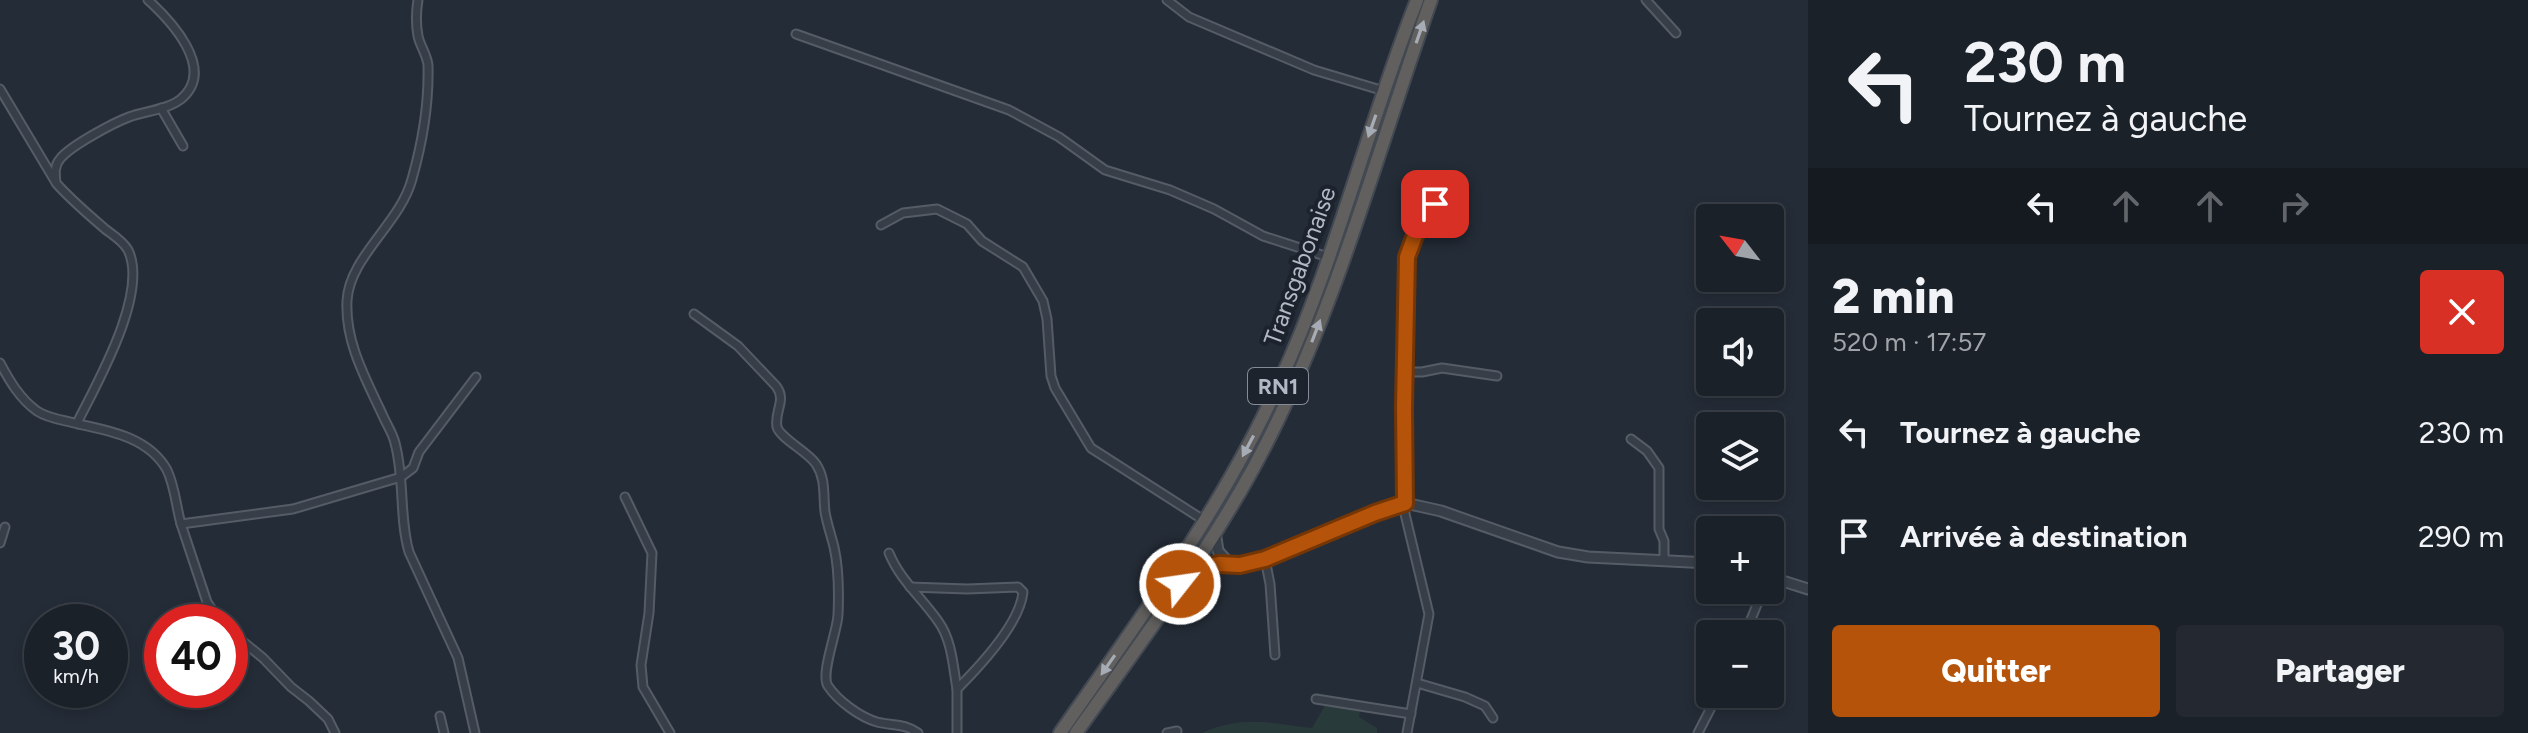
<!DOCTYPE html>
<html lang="fr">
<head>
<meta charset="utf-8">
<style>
  :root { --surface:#1b2129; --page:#242931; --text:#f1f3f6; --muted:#a0a3a8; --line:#393e46; --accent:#b45309 }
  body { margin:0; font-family:Figtree,sans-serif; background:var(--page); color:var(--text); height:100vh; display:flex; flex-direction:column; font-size:30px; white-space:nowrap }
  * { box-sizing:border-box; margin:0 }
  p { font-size:26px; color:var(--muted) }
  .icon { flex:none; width:44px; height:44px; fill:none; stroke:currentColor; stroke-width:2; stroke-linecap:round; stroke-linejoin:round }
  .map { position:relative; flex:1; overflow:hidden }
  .side { display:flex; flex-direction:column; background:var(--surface); width:720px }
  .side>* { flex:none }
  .guide { background:#1b2129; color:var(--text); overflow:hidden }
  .needle { width:52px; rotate:301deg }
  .controls { position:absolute; left:1696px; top:204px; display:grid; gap:16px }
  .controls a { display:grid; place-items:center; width:88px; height:88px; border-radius:8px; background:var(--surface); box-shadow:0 4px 12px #0003,0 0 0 2px var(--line); font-size:40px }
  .speed { position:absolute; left:24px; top:604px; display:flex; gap:16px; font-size:40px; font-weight:700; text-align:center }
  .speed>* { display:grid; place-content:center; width:104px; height:104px; border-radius:50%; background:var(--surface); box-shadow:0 4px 12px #0003,0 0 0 2px var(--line); line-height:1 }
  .speed small { font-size:20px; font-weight:400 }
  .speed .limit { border:12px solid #d22; background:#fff; color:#111 }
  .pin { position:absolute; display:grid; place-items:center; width:68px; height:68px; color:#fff; margin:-34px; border-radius:16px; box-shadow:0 4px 12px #0006 }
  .me { position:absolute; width:88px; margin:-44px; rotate:60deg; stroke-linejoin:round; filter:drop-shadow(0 0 6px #0008) }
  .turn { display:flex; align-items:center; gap:28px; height:168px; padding:0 24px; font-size:36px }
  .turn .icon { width:104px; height:104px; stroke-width:2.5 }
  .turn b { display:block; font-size:56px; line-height:68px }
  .lanes { display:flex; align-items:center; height:76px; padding:0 24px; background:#0003; justify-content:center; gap:40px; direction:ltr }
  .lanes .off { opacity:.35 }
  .round { display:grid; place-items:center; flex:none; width:84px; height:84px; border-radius:8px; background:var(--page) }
  .overview { display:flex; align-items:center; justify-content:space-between; height:136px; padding:0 24px }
  h1 { font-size:48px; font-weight:800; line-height:60px }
  .cta { display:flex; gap:16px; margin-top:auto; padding:16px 24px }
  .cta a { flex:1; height:92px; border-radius:8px; background:var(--accent); color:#fff; font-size:32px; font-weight:800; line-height:92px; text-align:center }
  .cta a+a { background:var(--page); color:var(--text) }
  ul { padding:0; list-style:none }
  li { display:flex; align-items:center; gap:24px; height:104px; padding:0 24px }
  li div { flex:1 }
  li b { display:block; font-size:30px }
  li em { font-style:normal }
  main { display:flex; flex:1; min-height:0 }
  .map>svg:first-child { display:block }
  .green { fill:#293a3a }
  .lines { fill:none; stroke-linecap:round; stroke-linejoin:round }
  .minor-casing { stroke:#555c66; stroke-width:11 }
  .tertiary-casing { stroke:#555c66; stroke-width:13 }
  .trunk-casing { stroke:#424953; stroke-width:16 }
  .minor { stroke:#373e48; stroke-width:7 }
  .tertiary { stroke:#373e48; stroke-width:9 }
  .trunk { stroke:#62605e; stroke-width:12 }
  .oneway { fill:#a6acb5 }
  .route-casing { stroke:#753606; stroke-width:20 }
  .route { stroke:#b45309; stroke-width:14 }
  .labels { text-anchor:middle; stroke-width:8; stroke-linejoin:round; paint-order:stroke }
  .shield { fill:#1d232d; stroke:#858c97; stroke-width:2 }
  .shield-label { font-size:22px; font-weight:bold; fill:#b2b9c4 }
  .street-label { font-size:24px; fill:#b2b9c4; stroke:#1d232d }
</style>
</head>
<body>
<main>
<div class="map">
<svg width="1808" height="733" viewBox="0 0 1808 733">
  <rect width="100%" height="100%" fill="#242c37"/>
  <g class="green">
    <path d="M1422,0H1426C1374,151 1328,313 1255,454C1204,553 1134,642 1071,733H1066C1108,673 1152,614 1193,552C1232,492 1265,428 1294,363Z"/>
    <path d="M1326,704L1360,710L1359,717L1377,728V733H1202C1242,715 1271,723 1312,728Z"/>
  </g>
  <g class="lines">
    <defs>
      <g id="minor">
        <path d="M418,0C416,12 416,25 418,36C420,46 427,55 428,65C429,102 422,144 412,179C400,224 349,257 347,301C345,343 366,379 383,416C387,425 393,434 395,443C405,480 399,518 409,552L458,658L475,733"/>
        <path d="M1167,0L1189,17L1314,70L1384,91"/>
        <path d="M1646,0L1676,33"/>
        <path d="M796,34L1009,110L1059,137L1105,170L1170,190L1214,209L1263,236L1328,257"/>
        <path d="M0,89L55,181"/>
        <path d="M161,108L183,146"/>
        <path d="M881,225L903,213L937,209L967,224L982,241L1023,267L1043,301L1047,319L1051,376L1055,388L1091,448L1205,521"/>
        <path d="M694,314L738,346L776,386C787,400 774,411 777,427C780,438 808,452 816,464C826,479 823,495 825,512C827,524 831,535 834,547C839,569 839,593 838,615C837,633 820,674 828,686C838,701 860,717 877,722C893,726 904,723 918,733"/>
        <path d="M0,363C9,380 20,399 37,411C49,419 64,420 78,424C111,431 149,438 167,470C175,487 176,506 181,524L293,509L401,477L413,468L419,452L476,377"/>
        <path d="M1404,372H1422L1442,368L1497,376"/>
        <path d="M77,423C97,383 149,293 128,250C123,241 113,235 105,229C88,214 71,200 56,183C55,174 54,166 60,159C70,146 113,123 129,117C145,111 167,110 181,99C217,69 170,20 148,0"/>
        <path d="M1631,439L1647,451L1659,468V529L1664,541V561"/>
        <path d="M625,497L652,553L649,613L641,665L643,687L670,733"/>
        <path d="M181,524L207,602L220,622"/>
        <path d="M0,543L5,527"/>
        <path d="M889,553C900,580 922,598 938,621C952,640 953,666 957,689"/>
        <path d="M1265,559L1270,584L1275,655"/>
        <path d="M910,587L967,589L1018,587L1023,592C1020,624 979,667 957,689V733"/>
        <path d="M230,631L263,658L291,687L309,701L328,719L335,733"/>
        <path d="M1745,634L1763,590"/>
        <path d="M1417,683L1465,697L1485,706L1493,718"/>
        <path d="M1316,699L1411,714"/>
        <path d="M440,716L444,733"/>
        <path d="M1167,733L1177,731"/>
        <path d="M1407,733L1429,614L1405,514V503L1404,407L1407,257L1425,209L1435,204"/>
        <path d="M1698,733L1718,694"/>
      </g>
      <g id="tertiary">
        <path d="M1215,531L1218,551L1231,565"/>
        <path d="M1189,577L1197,571L1215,564L1240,565L1265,559L1405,503L1441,511L1558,552L1588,557L1710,563"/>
        <path d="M1770,577L1808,589"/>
      </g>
      <g id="trunk">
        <path d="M1060,733C1139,620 1222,509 1279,383C1336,260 1367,126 1417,0"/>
        <path d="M1076,733C1147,633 1224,533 1277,422C1342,287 1381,141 1431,0"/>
      </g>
    </defs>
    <use href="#minor" class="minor-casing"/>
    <use href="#tertiary" class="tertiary-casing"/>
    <use href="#trunk" class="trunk-casing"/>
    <use href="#minor" class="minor"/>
    <use href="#tertiary" class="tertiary"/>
    <use href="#trunk" class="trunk"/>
  </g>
  <defs><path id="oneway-solid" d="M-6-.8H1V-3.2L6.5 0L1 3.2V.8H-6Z" transform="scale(2)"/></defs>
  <g class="oneway">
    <use href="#oneway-solid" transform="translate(1420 32) rotate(-71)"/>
    <use href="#oneway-solid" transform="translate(1372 126) rotate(109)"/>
    <use href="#oneway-solid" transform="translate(1316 331) rotate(-69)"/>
    <use href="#oneway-solid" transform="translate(1248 446) rotate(118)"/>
    <use href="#oneway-solid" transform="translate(1108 665) rotate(125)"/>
  </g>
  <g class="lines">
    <defs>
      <path id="route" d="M1180,584L1205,567L1219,564L1240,565L1265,559L1375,513L1405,503L1404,407L1407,257L1425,209L1435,204"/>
    </defs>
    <use href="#route" class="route-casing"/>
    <use href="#route" class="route"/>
  </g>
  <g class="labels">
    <rect class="shield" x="1248" y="368" width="60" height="36" rx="6"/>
    <g class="shield-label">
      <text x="1278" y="394">RN1</text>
    </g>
    <g class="street-label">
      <text transform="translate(1300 266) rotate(-70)" y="8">Transgabonaise</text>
    </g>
  </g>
</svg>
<div class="controls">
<a><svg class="needle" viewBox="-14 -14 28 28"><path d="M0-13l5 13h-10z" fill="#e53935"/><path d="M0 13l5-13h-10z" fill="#a0a3a8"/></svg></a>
<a><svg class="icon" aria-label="sound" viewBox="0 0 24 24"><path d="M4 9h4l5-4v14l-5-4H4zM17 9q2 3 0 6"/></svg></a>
<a><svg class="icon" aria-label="layers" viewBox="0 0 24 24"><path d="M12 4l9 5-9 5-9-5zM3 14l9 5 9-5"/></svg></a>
<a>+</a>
<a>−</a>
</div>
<div class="speed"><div>30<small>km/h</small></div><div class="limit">40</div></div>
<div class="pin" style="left:1435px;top:204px;background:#d93025"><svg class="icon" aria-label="arrive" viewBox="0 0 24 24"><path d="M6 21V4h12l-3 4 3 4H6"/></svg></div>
<svg class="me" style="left:1180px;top:584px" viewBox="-20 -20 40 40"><circle r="17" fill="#b45309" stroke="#fff" stroke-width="3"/><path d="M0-11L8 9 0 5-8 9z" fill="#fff"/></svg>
</div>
<section class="side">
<div class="guide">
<div class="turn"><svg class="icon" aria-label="left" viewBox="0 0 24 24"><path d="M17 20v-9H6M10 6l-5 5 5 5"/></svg><div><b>230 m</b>Tournez à gauche</div></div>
<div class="lanes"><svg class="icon" aria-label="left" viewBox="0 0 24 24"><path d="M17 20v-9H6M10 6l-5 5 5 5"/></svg><svg class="icon off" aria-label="ahead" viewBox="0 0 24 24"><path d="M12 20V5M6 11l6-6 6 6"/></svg><svg class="icon off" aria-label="ahead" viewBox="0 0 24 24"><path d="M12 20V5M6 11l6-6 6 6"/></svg><svg class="icon off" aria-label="right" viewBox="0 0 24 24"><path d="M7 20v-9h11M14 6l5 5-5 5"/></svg></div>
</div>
<div class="overview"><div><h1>2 min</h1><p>520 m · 17:57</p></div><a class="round" style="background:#d93025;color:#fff"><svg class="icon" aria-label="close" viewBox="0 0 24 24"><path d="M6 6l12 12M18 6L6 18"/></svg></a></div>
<ul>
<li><svg class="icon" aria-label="left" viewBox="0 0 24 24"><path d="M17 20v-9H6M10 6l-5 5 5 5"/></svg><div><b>Tournez à gauche</b></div><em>230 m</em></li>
<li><svg class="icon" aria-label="arrive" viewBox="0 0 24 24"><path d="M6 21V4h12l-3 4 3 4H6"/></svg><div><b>Arrivée à destination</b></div><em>290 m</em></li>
</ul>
<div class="cta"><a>Quitter</a><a>Partager</a></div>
</section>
</main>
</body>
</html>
